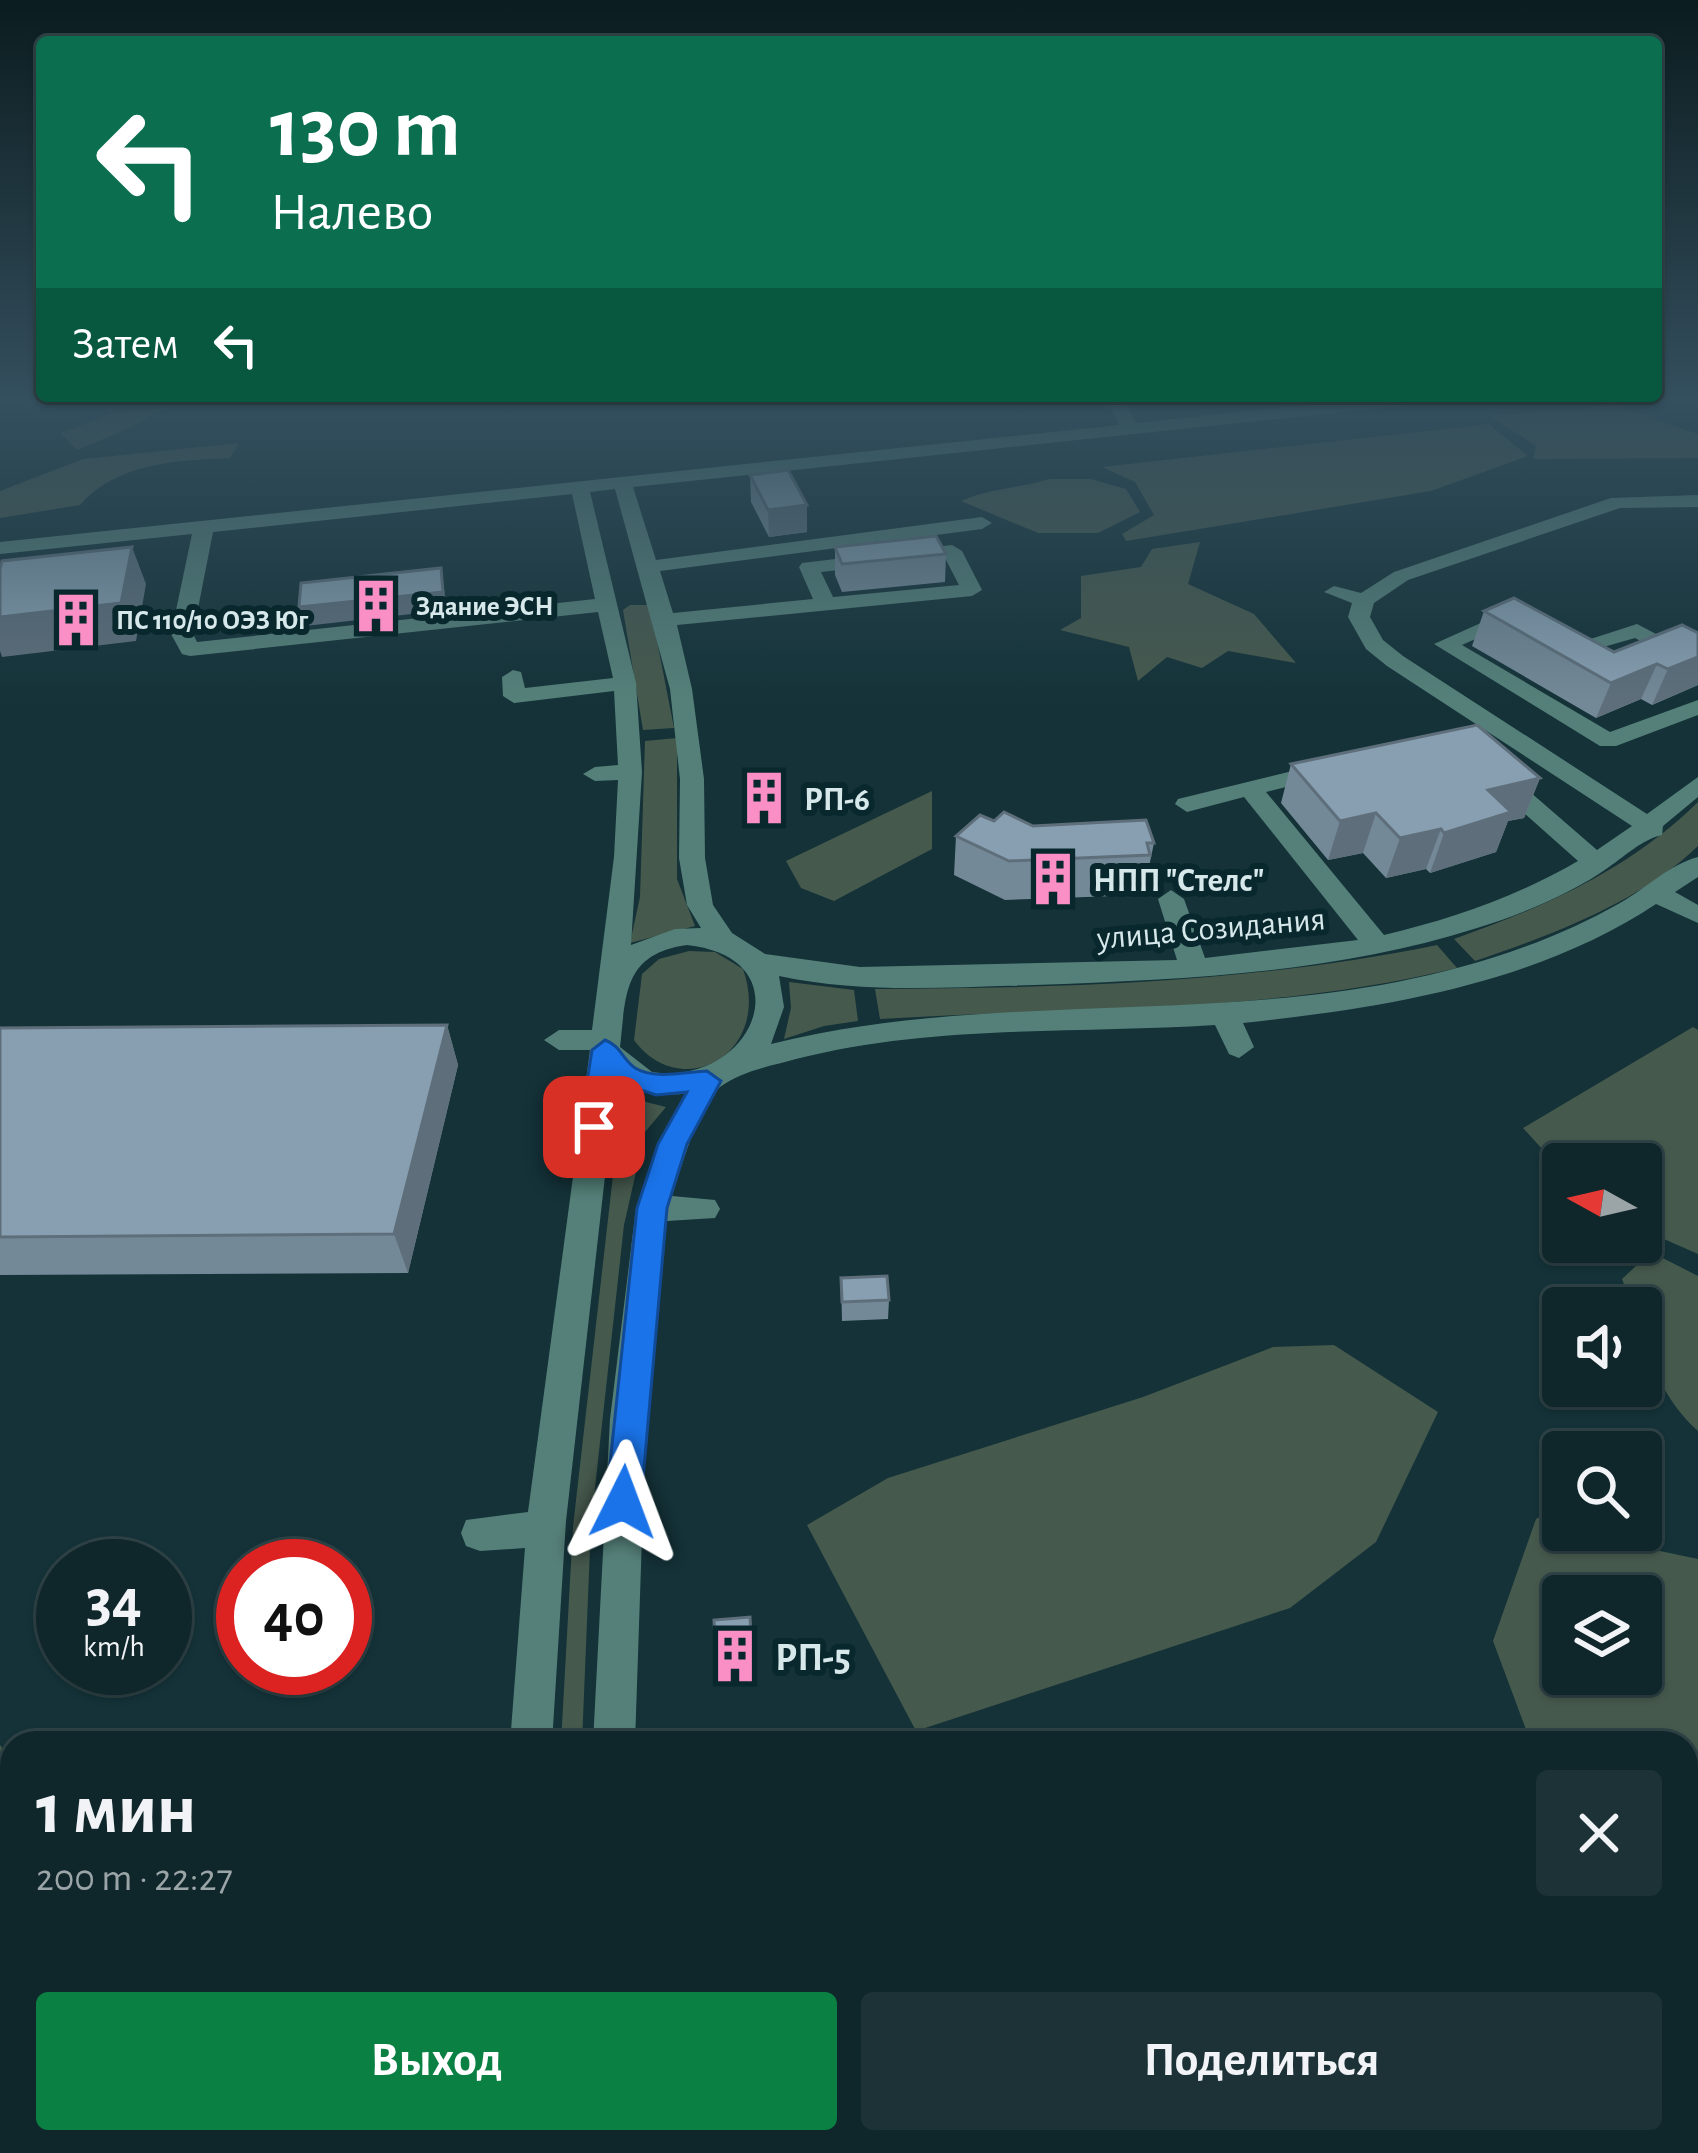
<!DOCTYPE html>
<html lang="ru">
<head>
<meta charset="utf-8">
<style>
  :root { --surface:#0f262a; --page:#1d3236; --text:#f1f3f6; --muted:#9ba5a8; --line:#2f4347; --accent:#0b8043 }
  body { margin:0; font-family:"Alegreya Sans",sans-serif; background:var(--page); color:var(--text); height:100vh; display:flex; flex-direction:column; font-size:45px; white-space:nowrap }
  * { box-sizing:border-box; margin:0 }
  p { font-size:39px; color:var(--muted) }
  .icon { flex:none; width:66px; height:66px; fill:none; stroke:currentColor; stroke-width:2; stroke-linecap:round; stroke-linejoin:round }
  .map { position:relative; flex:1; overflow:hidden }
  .drawer { position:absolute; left:0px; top:1731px; width:1698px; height:423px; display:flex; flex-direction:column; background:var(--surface); border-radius:36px 36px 0 0; box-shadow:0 3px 9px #0004,0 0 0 3px var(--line) }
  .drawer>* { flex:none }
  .guide { position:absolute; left:36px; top:36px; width:1626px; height:366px; border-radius:12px; box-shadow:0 3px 9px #0004,0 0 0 3px var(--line); background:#0b6e4f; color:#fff; overflow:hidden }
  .needle { width:78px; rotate:278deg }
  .buttons { position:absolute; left:1542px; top:1143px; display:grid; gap:24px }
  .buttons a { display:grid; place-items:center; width:120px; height:120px; border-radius:12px; background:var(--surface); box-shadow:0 3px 9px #0004,0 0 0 3px var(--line); font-size:60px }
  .speed { position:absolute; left:36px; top:1539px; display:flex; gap:24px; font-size:60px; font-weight:700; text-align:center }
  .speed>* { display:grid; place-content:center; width:156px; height:156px; border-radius:50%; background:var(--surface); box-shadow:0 3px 9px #0004,0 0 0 3px var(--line); line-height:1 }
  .speed small { font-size:30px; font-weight:400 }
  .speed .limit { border:18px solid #d22; background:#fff; color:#111 }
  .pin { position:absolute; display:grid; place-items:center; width:102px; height:102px; color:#fff; margin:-51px; border-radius:24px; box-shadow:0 6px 18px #0006 }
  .me { position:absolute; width:132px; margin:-66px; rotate:3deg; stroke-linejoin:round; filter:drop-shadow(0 0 9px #0008) }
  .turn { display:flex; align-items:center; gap:42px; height:252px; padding:0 36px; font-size:54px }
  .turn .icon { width:156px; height:156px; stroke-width:2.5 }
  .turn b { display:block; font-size:84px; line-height:102px }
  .then { display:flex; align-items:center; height:114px; padding:0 36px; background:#0003; gap:24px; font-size:45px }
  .round { display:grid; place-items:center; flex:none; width:126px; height:126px; border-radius:12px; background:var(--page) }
  .headline { display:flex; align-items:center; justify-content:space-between; height:204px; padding:0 36px }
  h1 { font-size:72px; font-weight:600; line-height:90px }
  .primary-button { display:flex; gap:24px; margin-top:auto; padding:24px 36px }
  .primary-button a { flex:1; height:138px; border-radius:12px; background:var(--accent); color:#fff; font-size:48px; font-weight:600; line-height:138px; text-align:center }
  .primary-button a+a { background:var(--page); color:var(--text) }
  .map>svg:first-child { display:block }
  .green { fill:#46594d; fill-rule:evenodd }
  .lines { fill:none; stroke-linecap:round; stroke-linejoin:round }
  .stream { stroke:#081027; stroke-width:10 }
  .minor { fill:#558079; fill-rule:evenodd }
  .wall { fill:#748997 }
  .shaded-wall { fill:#5e6f7b }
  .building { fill:#879fb0; stroke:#5e6f7b; stroke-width:3 }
  .route { fill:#1a73e8; stroke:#114b97; stroke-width:3 }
  .labels { text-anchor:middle; stroke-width:12; stroke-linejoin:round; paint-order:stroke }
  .far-poi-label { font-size:27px; font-weight:bold; fill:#d7e8eb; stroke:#09282e; text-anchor:start }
  .poi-label { font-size:33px; font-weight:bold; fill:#d7e8eb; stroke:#09282e; text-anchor:start }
  .street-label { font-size:33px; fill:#d7e8eb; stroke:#09282e }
  .near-poi-label { font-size:39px; font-weight:bold; fill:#d7e8eb; stroke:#09282e; text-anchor:start }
</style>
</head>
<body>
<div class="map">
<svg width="1698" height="2153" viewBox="0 0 1698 2153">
  <rect width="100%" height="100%" fill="#143238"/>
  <g class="green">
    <path d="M1616,406L1698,434V458L1533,459L1536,446L1489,416Z"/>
    <path d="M163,408L130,428L77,450L60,433L111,414Z"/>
    <path d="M1489,424L1528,456L1431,491L1126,541L1122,534L1154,515L1135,482L1102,467Z"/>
    <path d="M239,443L230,458C178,460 116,463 80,505L0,518V491L83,459Z"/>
    <path d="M1049,479H1091L1126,489L1140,512L1098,533H1038L961,501C993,487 1017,489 1049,479Z"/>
    <path d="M1200,542L1188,584L1254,614L1296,663L1228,651L1202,668L1167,657L1138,681L1129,647L1060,630L1081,618V576L1141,567L1152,549Z"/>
    <path d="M630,605H650L674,728L643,730L623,610Z"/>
    <path d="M677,738V879L695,926L630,943L640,897L645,741Z"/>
    <path d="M932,791V849L834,901L801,888L786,861Z"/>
    <path d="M1698,802V846C1639,903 1551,935 1475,961L1454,939C1544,907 1629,870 1698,802Z"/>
    <path d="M1437,945L1457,968C1267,1014 1074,1007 880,1019L875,989C1064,988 1252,983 1437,945Z"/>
    <path d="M689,951L715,952L743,969C773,1054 681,1104 634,1040L642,974L659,959Z"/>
    <path d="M789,982L854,990L858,1021L824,1026L784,1039L791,1008Z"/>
    <path d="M1693,1027L1698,1030V1254L1641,1229V1164H1563V1172L1523,1128Z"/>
    <path d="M622,1096L666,1107L645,1132L624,1225L591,1524L582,1743H561L573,1527Z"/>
    <path d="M1651,1252L1698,1276V1431C1666,1403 1641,1352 1641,1308H1633L1622,1279Z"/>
    <path d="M1334,1345L1438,1412L1376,1542L1290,1608L916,1731L807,1525L888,1478L1143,1397L1273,1347Z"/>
    <path d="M1560,1506L1563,1530H1614L1660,1551L1698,1559V1944L1686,1936V1743H1531L1493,1641L1536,1519ZM1563,1596H1641V1674H1563Z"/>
    <path d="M0,1745L12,1761V2142H334L337,2153H0Z"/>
  </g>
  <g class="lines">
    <g class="stream">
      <path d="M1686,1976H1698"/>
      <path d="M1455,2153L1474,2142"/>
    </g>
    <g class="minor">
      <path d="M1107,400H1124L1136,423L1356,400H1418L1410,405L633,487L656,560L982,517L992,523L982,529L660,571L673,613L813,599L799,567L802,563L952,545L962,551L982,590L972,596L677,625L692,689L704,779L705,858L713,905L732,933L765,954L860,967L1177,960L1158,899L1171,890L1184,899L1205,958L1358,940L1244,797L1187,812L1175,804L1178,799L1325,763L1337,770L1334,775L1266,792L1384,935C1452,919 1518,896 1578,861L1489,782V772H1507L1597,850L1632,826L1387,666L1366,649L1348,617L1352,603L1324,592L1334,586L1361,593L1394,572L1611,498L1698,495V507L1620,508L1408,580L1374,603L1370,617L1383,640L1403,656L1647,814L1698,777V797L1663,826L1662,835C1643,839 1625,856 1609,867C1573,893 1520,915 1477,928C1332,974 1184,979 1034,985C949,987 862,994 779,976L784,1007L771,1044C976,993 1190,1022 1397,982C1473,967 1552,942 1620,903C1645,889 1670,864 1698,857V877L1675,892L1698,905V923L1656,904C1535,984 1385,1008 1243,1023L1254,1047L1239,1058L1229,1054L1215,1025C1075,1034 933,1024 796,1059C771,1066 741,1071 720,1087C698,1105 681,1169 672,1196L715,1200L720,1209L715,1218L667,1221L646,1419L635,1743H593L610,1419L636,1208L657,1144L685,1094L654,1095L616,1079L566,1521L552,1743H510L525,1548L480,1551L466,1546L461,1533L466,1520L528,1512L590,1050H559L544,1040L559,1030H592L614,857L618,780L595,781L583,774L595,767L618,765L614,691L514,703L503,696L502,677L513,670L521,672L525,688L613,678L598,612L190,656L182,654L171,634L192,534L0,554V542L1119,425ZM615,489L670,689L680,779L679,858L687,905L701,928L675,929L631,945L642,772L636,683L590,492ZM572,494L595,599L197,642L193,634L213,532ZM945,558L959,585L833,597L821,572ZM687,945C806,958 754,1087 652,1072L620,1047C626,995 623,954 687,945Z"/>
      <path d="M1503,613L1520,619V629L1502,627L1462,645L1610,732L1698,700V715L1616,746H1600L1434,644Z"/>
      <path d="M1637,624L1698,656V672L1635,638L1558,660L1547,653Z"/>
      <rect x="506" y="2142" width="50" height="11"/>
      <path d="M608,2142H658L659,2153H609Z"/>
    </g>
  </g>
  <g class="wall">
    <path d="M750,475L807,505V532L769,537L751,502Z"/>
    <path d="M835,547L946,554L945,582L842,592L835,575Z"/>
    <path d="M1484,611L1614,652L1698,633V685L1652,705L1641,699L1596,718L1472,646Z"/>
    <path d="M1291,764L1540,778L1524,818L1508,821L1496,852L1430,873L1426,869L1386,878L1363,853L1328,860L1281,803Z"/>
    <path d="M994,821L1154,843L1143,895L1005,900L954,875L956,836Z"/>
    <path d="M447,1025L458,1065L408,1273L0,1275V1028Z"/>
    <path d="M841,1278L889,1300L888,1319L842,1321Z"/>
    <path d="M752,1633L754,1676L719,1679L716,1664Z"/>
  </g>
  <g class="shaded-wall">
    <path d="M807,505V532L769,537L768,510Z"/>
    <path d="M132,547L146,584L136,641L2,657L0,651V617Z"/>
    <path d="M441,568L447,610L305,626L299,607Z"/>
    <path d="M1698,657V685L1652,705L1668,669Z"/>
    <path d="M1657,664L1641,699L1596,718L1611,683Z"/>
    <path d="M1540,778L1524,818L1508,821L1496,852L1430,873L1444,833L1488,790Z"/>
    <path d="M1376,813L1363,853L1328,860L1340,821Z"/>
    <path d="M1441,829L1426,869L1386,878L1400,838Z"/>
    <path d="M447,1025L458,1065L408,1273L394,1234Z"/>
  </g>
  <g class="building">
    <path d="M788,470L807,505L768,510L750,475Z"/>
    <path d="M936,536L946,554L842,564L835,547Z"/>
    <path d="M132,547L121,603L0,617V569L2,561Z"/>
    <path d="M441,568L443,592L299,607L301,583Z"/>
    <path d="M1514,598L1614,652L1682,625L1698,633V657L1668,669L1657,664L1611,683L1484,611Z"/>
    <path d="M1477,725L1540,778L1488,790L1511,812L1444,833L1441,829L1400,838L1376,813L1340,821L1291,764Z"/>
    <path d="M1004,812L1033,826L1146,820L1154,843H1147L1150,855L1009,861L956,836L980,815L994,821Z"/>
    <path d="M447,1025L394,1234L0,1237V1028Z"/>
    <path d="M887,1276L889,1300L842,1302L841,1278Z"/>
    <path d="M750,1617L752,1660L716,1664L714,1620Z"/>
  </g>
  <linearGradient id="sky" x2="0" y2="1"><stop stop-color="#0b1c1f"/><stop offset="0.57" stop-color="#344f5e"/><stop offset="1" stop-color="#344f5e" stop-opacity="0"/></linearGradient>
  <rect width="1698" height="702" fill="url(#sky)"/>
  <path class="route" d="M605,1040C621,1046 622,1059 635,1068C655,1080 685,1072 707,1071L721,1081L687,1144L667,1208L641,1502L636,1514L623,1518L611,1514L606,1502L637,1208L658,1144L687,1092L656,1095L614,1081L604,1134H584L580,1127L592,1050Z"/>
  <defs>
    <symbol id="building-bare" viewBox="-9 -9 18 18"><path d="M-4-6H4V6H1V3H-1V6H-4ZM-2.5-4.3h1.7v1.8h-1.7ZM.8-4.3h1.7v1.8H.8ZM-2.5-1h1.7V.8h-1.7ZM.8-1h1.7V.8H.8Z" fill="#fa8fc6" stroke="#09282e" stroke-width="2.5" paint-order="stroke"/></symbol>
  </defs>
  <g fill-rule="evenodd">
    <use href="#building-bare" x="338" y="568" width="76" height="76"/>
    <use href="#building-bare" x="38" y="582" width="76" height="76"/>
    <use href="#building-bare" x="726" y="760" width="76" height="76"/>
    <use href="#building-bare" x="1015" y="841" width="76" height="76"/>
    <use href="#building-bare" x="697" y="1618" width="76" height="76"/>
  </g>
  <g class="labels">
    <g class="far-poi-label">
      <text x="416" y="615">Здание ЭСН</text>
      <text x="116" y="629">ПС 110/10 ОЭЗ Юг</text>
    </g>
    <g class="poi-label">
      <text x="804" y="810">РП-6</text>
      <text x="1093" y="891">НПП "Стелс"</text>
    </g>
    <g class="street-label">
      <text transform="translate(1211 927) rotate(-5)" y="12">улица Созидания</text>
    </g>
    <g class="near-poi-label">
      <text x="775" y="1670">РП-5</text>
    </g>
  </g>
</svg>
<div class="buttons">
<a><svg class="needle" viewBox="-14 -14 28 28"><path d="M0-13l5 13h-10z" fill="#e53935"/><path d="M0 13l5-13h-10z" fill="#9ba5a8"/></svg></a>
<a><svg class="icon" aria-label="sound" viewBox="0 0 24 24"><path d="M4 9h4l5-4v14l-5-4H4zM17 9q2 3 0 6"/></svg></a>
<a><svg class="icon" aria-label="search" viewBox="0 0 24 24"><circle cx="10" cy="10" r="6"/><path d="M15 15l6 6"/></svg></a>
<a><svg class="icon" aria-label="layers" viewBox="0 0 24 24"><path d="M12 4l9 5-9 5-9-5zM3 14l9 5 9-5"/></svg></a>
</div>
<div class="speed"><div>34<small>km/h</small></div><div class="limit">40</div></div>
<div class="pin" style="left:594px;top:1127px;background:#d93025"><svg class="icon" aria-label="arrive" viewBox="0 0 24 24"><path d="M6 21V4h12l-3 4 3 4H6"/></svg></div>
<svg class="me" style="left:623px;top:1502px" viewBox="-20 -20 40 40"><path d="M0-17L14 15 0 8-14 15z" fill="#1a73e8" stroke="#fff" stroke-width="4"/></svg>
<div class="guide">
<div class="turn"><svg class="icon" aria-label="left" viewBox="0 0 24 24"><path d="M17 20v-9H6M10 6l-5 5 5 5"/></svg><div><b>130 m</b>Налево</div></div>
<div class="then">Затем<svg class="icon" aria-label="left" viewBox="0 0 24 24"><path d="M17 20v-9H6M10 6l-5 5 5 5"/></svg></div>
</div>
<section class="drawer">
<div class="headline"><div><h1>1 мин</h1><p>200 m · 22:27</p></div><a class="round"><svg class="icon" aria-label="close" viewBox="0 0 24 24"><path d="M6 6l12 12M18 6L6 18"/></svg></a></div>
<div class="primary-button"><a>Выход</a><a>Поделиться</a></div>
</section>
</div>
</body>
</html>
